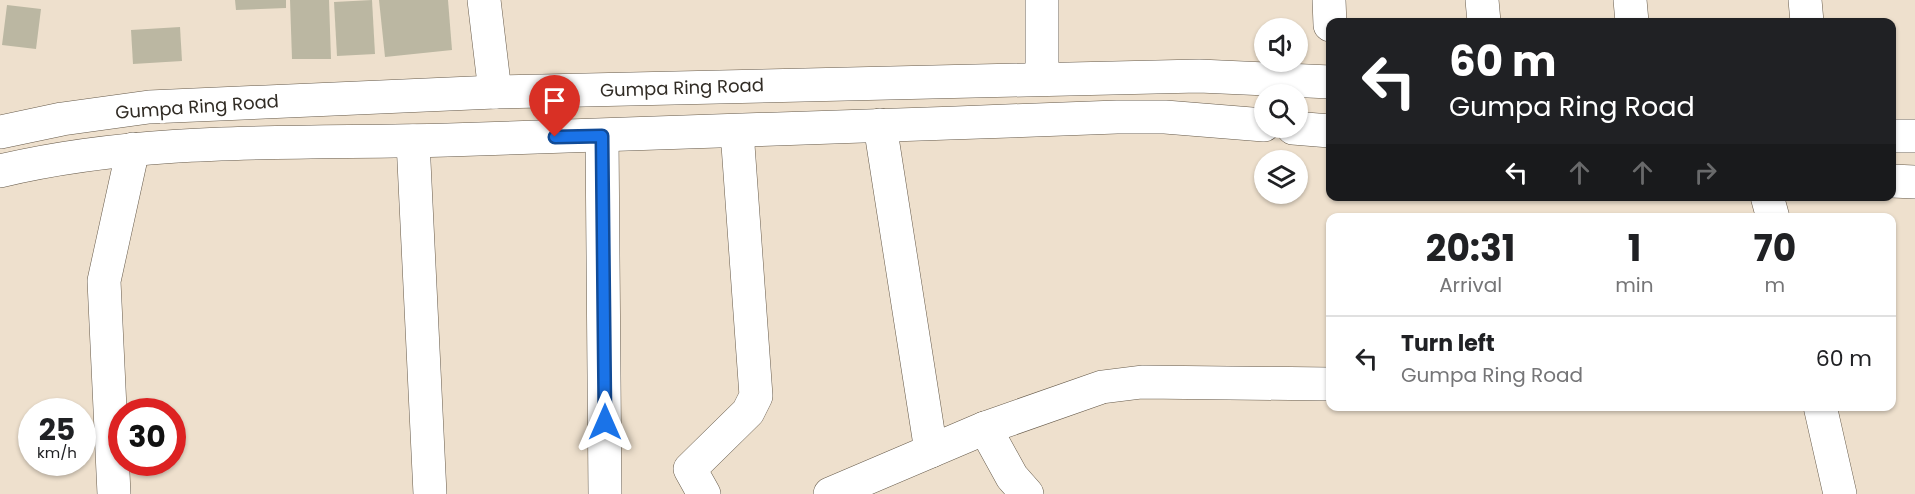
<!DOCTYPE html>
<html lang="en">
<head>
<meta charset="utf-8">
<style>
  :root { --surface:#fff; --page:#f2f2f2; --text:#202124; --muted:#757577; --line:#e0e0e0 }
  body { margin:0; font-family:Poppins,sans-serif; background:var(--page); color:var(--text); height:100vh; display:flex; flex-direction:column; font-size:22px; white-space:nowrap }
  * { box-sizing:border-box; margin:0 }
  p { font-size:20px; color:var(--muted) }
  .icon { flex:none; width:33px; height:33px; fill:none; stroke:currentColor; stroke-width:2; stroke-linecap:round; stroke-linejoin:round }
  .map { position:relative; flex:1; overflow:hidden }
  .drawer { position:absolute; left:1326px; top:213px; width:570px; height:198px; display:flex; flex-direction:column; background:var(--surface); border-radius:12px; box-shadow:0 2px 4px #0004 }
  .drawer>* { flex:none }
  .top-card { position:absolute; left:1326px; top:18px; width:570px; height:183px; border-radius:12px; box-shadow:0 2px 4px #0004; background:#202124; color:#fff; overflow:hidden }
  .controls { position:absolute; left:1254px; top:18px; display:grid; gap:12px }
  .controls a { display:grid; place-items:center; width:54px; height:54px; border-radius:50%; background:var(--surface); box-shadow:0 2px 4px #0004; font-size:30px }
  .speed { position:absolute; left:18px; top:398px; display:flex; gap:12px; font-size:30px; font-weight:700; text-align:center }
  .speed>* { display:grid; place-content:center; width:78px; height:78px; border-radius:50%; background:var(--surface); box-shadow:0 2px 4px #0004; line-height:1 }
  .speed small { font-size:15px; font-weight:400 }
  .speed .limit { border:9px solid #d22; background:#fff; color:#111 }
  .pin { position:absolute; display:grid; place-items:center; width:51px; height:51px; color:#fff; margin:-62px -26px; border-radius:50% 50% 50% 0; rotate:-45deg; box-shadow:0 0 6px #0007 }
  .pin .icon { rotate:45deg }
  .me { position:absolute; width:66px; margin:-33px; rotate:0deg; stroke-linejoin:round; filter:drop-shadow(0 0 4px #0008) }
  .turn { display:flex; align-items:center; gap:21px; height:126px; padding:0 24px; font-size:27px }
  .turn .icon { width:78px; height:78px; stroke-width:2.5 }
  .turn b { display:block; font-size:42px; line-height:51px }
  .lanes { display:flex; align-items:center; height:57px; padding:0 24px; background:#0003; justify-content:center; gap:30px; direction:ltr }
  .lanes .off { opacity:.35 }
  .eta { display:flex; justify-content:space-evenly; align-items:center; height:102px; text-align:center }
  .eta b { font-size:36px; font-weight:700; line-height:42px }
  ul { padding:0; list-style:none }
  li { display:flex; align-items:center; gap:18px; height:84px; padding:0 24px; border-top:2px solid var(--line) }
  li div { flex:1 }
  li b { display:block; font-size:22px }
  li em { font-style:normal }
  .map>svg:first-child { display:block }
  .building { fill:#bbb7a2 }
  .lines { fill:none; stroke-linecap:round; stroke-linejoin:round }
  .minor-casing { stroke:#665a4a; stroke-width:34 }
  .minor { stroke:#fff; stroke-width:33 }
  .route-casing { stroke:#114b97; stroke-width:15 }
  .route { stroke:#1a73e8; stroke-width:10 }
  .labels { text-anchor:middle; stroke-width:6; stroke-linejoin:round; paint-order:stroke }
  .street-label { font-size:18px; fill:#312c25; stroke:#fff }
</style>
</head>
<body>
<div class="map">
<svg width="1915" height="494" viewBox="0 0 1915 494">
  <rect width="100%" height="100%" fill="#eee0cd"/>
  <g class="building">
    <path d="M235,0H286V8L236,10Z"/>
    <path d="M290,0H329L331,59H292Z"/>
    <path d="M372,0L375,54L337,56L334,2Z"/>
    <path d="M379,0H448L452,50L385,57Z"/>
    <path d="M7,5L41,9L36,49L2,45Z"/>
    <path d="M180,27L182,61L133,64L131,30Z"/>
  </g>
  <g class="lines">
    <defs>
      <g id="minor">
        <path d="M484,0L495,92"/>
        <path d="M1329,0L1330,25"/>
        <path d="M1482,0L1484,22"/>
        <path d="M1630,0L1632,22"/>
        <path d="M1805,0L1807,22"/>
        <path d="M1042,78V0"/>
        <path d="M880,125L931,451"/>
        <path d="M1293,128L1330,131"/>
        <path d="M0,132L62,119L149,107L495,92L1199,76L1330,82"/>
        <path d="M602,136L605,494"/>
        <path d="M1892,136H1915"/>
        <path d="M413,141L430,494"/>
        <path d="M0,171C146,136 299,144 448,140C671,134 894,125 1117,117H1165L1264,125"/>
        <path d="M1892,181L1915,182"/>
        <path d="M1767,196L1773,218"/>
        <path d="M1820,406L1840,494"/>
        <path d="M985,428L1012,477L1027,494"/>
        <path d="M114,494L104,281L133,149"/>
        <path d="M704,494L690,469L748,412L756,396L737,131"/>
        <path d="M830,494L985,428L1102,387L1142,382L1330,384"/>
      </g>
    </defs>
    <use href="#minor" class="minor-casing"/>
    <use href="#minor" class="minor"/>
  </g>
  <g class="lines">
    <defs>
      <path id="route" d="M555,137L602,136L605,422"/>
    </defs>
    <use href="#route" class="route-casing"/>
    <use href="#route" class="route"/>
  </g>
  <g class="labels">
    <g class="street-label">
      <text transform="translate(682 88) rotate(-2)" y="6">Gumpa Ring Road</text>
      <text transform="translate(197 107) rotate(-4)" y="6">Gumpa Ring Road</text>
    </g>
  </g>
</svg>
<div class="controls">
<a><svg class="icon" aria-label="sound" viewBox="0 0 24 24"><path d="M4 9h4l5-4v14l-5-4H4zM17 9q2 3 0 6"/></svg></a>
<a><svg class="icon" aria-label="search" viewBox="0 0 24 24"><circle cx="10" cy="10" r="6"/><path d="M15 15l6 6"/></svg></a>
<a><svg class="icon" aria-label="layers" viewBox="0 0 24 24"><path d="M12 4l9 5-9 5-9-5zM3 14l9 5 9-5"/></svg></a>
</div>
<div class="speed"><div>25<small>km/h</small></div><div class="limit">30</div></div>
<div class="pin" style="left:555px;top:137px;background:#d93025"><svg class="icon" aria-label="arrive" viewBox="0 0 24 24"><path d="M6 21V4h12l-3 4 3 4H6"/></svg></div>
<svg class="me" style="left:605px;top:422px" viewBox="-20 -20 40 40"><path d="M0-17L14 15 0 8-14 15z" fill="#1a73e8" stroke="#fff" stroke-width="4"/></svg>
<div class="top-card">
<div class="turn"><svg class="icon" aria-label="left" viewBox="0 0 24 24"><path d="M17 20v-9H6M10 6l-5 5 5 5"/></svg><div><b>60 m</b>Gumpa Ring Road</div></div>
<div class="lanes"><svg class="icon" aria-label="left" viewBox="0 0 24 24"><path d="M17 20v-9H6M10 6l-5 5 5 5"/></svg><svg class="icon off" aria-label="ahead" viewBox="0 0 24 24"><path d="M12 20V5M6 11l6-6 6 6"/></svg><svg class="icon off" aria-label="ahead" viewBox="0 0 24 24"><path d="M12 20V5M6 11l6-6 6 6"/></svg><svg class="icon off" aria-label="right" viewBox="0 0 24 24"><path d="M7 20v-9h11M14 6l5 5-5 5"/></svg></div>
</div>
<section class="drawer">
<div class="eta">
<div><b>20:31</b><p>Arrival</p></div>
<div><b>1</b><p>min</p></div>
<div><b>70</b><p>m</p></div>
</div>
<ul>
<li><svg class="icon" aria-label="left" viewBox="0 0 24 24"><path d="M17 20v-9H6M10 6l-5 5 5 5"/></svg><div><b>Turn left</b><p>Gumpa Ring Road</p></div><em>60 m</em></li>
</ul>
</section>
</div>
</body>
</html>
